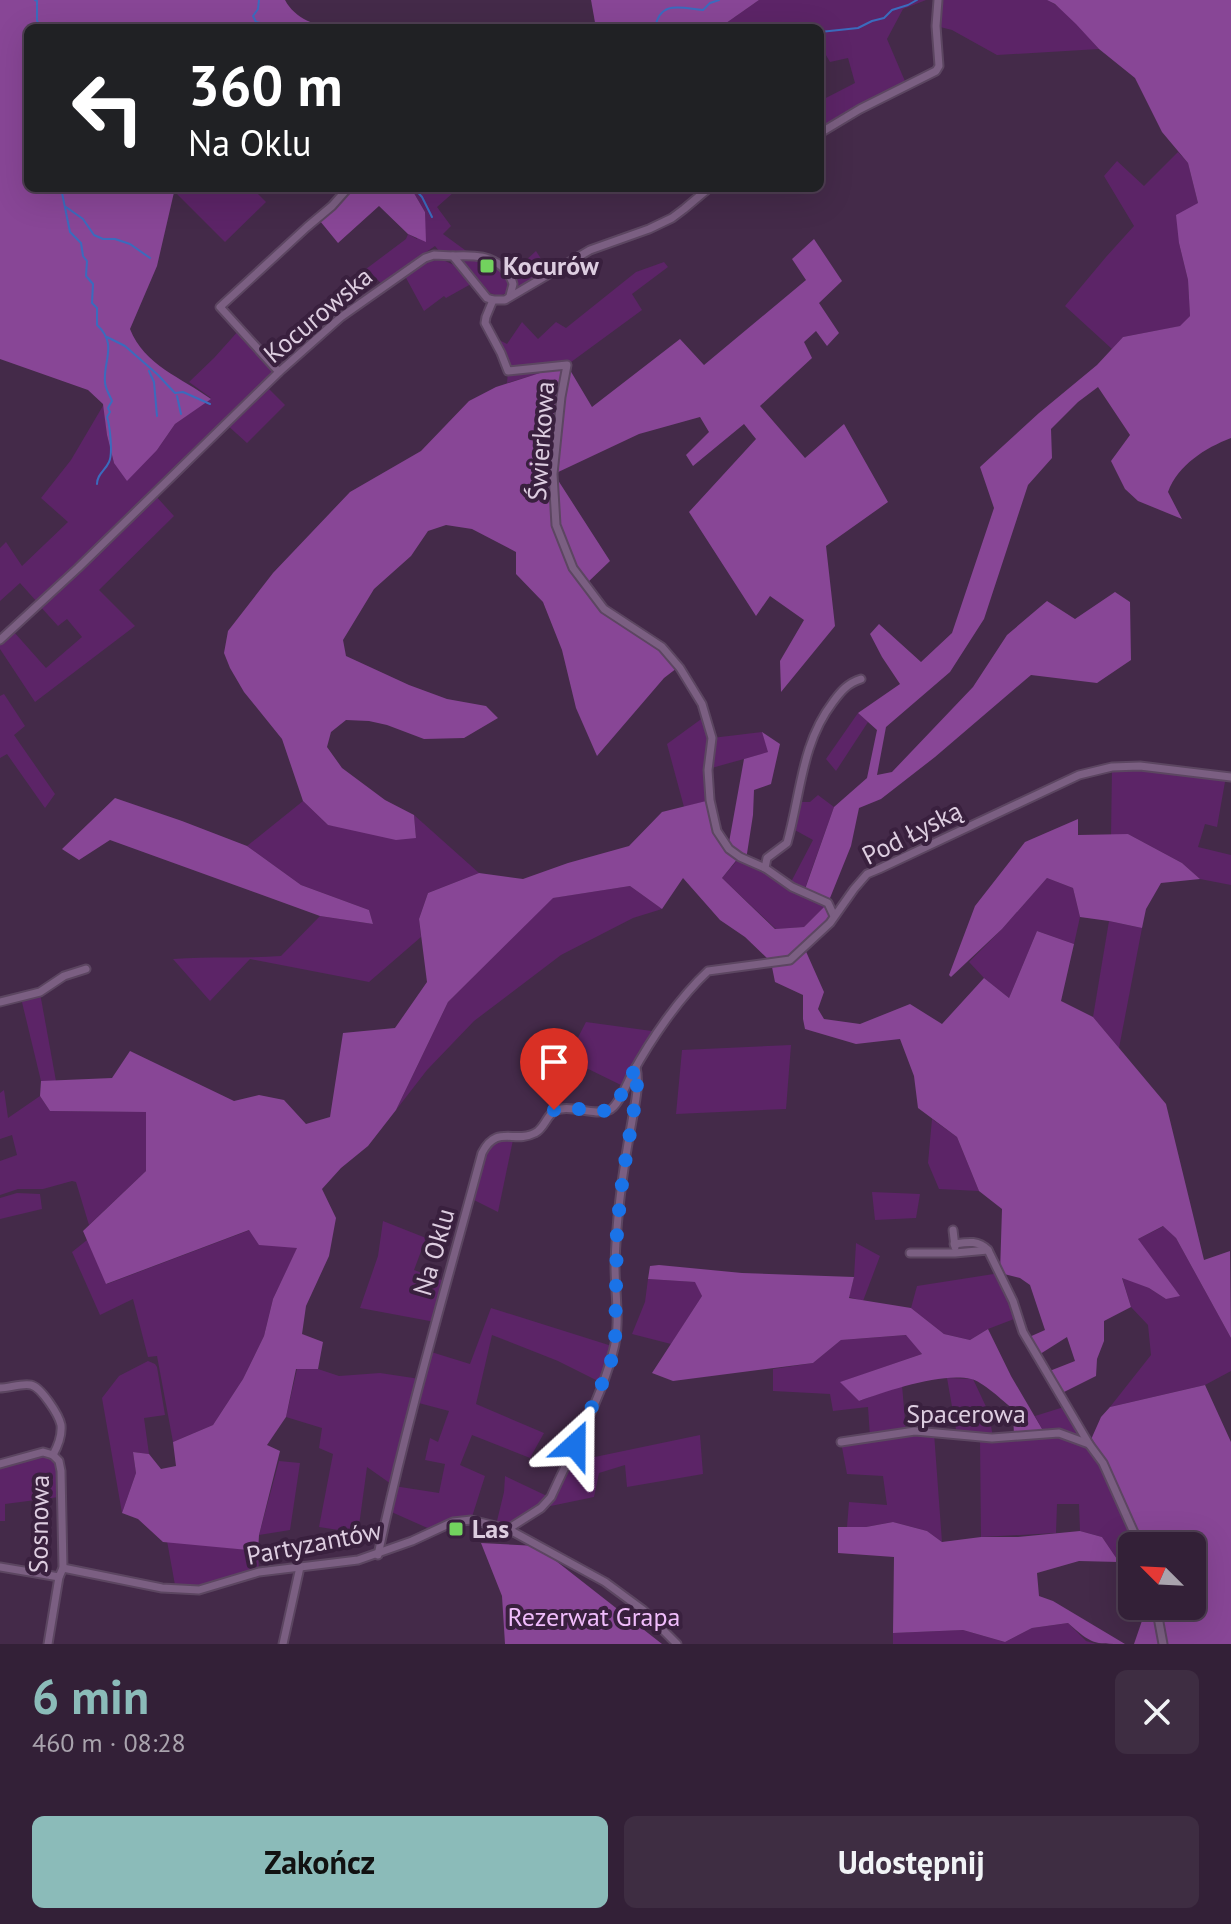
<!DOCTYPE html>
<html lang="pl">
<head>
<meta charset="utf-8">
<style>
  :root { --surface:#332037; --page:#3e2d42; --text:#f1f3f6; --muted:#a9a3ad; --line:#4e3e52; --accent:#8bbbb9 }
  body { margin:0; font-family:"PT Sans",sans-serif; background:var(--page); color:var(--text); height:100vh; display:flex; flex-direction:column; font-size:30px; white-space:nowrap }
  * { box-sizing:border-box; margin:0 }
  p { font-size:26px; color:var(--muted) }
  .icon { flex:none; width:44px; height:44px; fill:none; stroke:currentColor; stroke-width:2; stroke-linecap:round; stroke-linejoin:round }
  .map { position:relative; height:1644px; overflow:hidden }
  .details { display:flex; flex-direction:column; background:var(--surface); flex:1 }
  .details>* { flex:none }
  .hud { position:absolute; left:24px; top:24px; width:800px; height:168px; border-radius:12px; box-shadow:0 8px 32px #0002,0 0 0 2px var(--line); background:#202124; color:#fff; overflow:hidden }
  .needle { width:52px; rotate:294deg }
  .fabs { position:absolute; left:1118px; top:1532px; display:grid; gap:16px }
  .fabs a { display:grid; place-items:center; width:88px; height:88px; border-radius:12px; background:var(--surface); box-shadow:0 8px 32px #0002,0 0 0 2px var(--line); font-size:40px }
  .pin { position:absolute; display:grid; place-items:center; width:68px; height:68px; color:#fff; margin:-82px -34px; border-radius:50% 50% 50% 0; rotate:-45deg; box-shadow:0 0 8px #0007 }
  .pin .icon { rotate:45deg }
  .me { position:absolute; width:88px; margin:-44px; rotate:24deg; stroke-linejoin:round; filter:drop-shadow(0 0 6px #0008) }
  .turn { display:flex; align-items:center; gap:28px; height:168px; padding:0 32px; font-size:36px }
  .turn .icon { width:104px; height:104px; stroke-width:2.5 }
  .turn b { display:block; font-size:56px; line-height:68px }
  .round { display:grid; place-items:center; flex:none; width:84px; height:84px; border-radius:12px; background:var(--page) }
  .summary { display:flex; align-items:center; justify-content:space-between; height:136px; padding:0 32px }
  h1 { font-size:48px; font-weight:700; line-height:60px; color:var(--accent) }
  .action { display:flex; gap:16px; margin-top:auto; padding:16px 32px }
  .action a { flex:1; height:92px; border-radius:12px; background:var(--accent); color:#111; font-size:32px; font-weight:700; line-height:92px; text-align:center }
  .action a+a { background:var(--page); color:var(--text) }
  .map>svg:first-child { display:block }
  .green { fill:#5c2467; fill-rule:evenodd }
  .forest { fill:#884696 }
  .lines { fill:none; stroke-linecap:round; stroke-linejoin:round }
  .stream { stroke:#3b6bbd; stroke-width:2 }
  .minor-casing { stroke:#5c4661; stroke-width:11 }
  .minor { stroke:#7b5f82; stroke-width:7 }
  .route { stroke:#1a73e8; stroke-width:14; stroke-dasharray:0 25.2 }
  .poi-dot { fill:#72d25e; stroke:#39203e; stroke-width:3 }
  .labels { text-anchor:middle; stroke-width:8; stroke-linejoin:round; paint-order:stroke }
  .poi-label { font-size:26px; font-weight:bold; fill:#ddcde0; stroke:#39203e; text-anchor:start }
  .street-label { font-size:26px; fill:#ddcde0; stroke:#39203e }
  .park-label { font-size:26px; fill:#f0bcfb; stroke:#39203e }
</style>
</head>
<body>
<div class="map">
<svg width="1231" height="1644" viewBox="0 0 1231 1644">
  <rect width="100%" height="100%" fill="#442a49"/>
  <g class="green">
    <path d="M759,0H926L903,9L887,39L907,86L821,132L820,101L855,83L848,58L830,62L820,45V28H719Z"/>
    <path d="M938,0H1047C1068,10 1084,32 1099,49L997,55L952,30L936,26Z"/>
    <path d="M1178,152L1188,163L1198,203L1179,243L1188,280L1190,316L1181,326L1123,337L1112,349L1065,306L1106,257L1134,226L1104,176L1117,161L1144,186Z"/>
    <path d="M175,188H252L266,202L225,242L173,190Z"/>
    <path d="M411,188H441L454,192L437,207L451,226L443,234L469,253L440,252L435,246L381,283L366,269L406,239L408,234L417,239L425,212Z"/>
    <path d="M536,251L550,273L510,296V275Z"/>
    <path d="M443,260L454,265L471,284L446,298L444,296L424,311L405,276L428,261Z"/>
    <path d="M468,260C487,261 501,264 509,283L507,293L498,296L490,293L461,261Z"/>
    <path d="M664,262L668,267L632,294L642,310L567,365L507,383L508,371L491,336L507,344L522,322L538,339L556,322L566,328L636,272Z"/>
    <path d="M240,329L279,372L265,385L285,405L247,443L226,424L154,494L174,516L99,590L135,626L35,702L0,649V643L14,632L46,668L82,637L67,619L58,626L39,605L76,566L37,602L20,583L0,601V548L6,542L22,566L68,522L41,498L71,460L104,404L107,435L114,463L157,450L175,424L211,398L189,382L214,358Z"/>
    <path d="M4,694L25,726L14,735L55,794L45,808L7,754L0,758V696Z"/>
    <path d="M858,713L868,722L836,771L826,759Z"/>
    <path d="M704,717L712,738L762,732L769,752L708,769L710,800L684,807L667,744Z"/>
    <path d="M1112,767L1226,776L1217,827L1205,824L1198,847L1231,855V885L1200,879L1182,863L1128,834L1111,836Z"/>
    <path d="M818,795L834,807L804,891L791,882L813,840L793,829L797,802H810Z"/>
    <path d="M303,801L328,825L416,838L414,815L479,873L428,893L419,919L421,937L369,982L250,959L210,1001L173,959C209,956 245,959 281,956L320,916L373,924L369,910L301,885L247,846Z"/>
    <path d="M740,857L828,903L804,927L776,929L722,878Z"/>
    <path d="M1047,878L1073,888L1080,917L1074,944L1037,931L1009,998L984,978L969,962L1002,929Z"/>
    <path d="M630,886L662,909L633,918L561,955L474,1021L427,1070L396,1110L448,1002L552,898Z"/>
    <path d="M1109,921L1142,928L1119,1048L1093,1017Z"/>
    <path d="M40,993L56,1081H41L21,998Z"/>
    <path d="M586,1022L659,1032L625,1087L574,1062L564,1082L523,1066L528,1057L571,1051Z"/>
    <path d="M791,1045L786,1109L676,1114L682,1050Z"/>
    <path d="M4,1090L8,1118L40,1096L50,1111L146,1112V1171L89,1225L76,1182L72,1181L43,1189H18L0,1195V1161L17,1155L12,1135L0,1139V1093Z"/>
    <path d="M932,1119L957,1137L979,1191L939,1189L928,1163Z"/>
    <path d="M514,1135L498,1212L470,1198L486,1145Z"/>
    <path d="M872,1192L920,1194L916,1218L875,1220Z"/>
    <path d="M17,1193L40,1194L42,1209L0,1219V1198Z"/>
    <path d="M383,1221L426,1238L414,1270L447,1282L435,1322L360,1308L378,1256Z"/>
    <path d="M1164,1226L1176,1238L1231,1338V1371L1205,1385L1110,1407L1151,1355L1148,1325L1131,1307L1122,1277L1149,1288L1166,1299L1138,1239Z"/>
    <path d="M250,1230L298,1247L273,1299L264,1336L243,1379L213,1425L173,1442L157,1356L148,1357L133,1299L100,1315L72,1252L87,1240L107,1284Z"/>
    <path d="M856,1243L880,1256L863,1301L849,1297L854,1277Z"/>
    <path d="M1000,1273L1019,1317L988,1329L970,1340L944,1334L911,1308L917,1286Z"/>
    <path d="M648,1279L696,1282L702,1296L671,1344L632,1334L645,1302Z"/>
    <path d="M491,1308L615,1347L609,1368L598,1381L558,1361L492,1335L476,1404L544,1433L530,1458L472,1435L460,1465L485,1476L471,1520L432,1530L387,1510L394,1486L367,1467L358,1533L319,1527L333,1454L319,1448L322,1428L286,1417L297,1369H318L339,1376L380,1373L420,1379L428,1351L470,1364ZM415,1402L449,1411L438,1442L430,1438L425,1460L445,1464L439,1493L394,1486Z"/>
    <path d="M907,1335L922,1354L841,1382L859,1401L902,1385L906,1432L934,1433L942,1542L927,1531L893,1522L866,1527H847L849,1502L887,1505L883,1476L847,1474L841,1442L870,1437L868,1407L833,1411L830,1394L773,1391V1369L813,1363L841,1340Z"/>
    <path d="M148,1361L155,1364L157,1367L165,1415L144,1418L149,1454L133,1452L136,1473L122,1513L102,1398L119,1376Z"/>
    <path d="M947,1378L973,1379L989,1413L993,1438L1045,1434L1035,1416L1067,1406L1103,1463L1140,1546H1132V1556L1119,1562L1102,1537L1080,1531L1079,1504H1057L1056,1533L981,1537L980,1438L957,1435Z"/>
    <path d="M700,1435L703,1474L627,1487L625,1465L599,1473L594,1497L541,1508L508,1529L496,1525L504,1492L505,1476L547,1496L566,1463Z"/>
    <path d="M40,1455L55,1461L57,1468L59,1497L5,1504V1521H0V1466Z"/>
    <path d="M279,1461L300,1463L290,1530L259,1535Z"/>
    <path d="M167,1541L258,1551L259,1572C232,1579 204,1591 175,1585Z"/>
    <path d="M1068,1623L1086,1641L1096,1644H893V1633L963,1630L1005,1642L1032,1628Z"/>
  </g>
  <g class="forest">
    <path d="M0,0H285C295,19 316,26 337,28H28V188H175L157,266L130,329C144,365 182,378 211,399L175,424L157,450L127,481L114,463L107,435L103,404L88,390L0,359Z"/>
    <path d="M591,0H759L719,28H596Z"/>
    <path d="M1047,0H1231V438C1205,448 1178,465 1168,492L1182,519L1138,501L1125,489L1111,461L1130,435L1098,387L1078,402L1051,429L1052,458L1028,485L984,619L950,672L886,727L877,775L892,772L973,687L1007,635L1047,601L1075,619L1115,592L1130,602L1131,660L1097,683L1031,675L935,757L881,799L859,808L851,846L828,903L834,916L804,947L824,992L818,1009L824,1019L860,1024L910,1004L942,1024L984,978L1009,998L1037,931L1074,944L1061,1001L1093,1017L1166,1104L1204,1260L1230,1251L1231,1338L1176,1238L1163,1226L1138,1239L1180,1296L1166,1299L1149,1288L1122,1278L1131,1307L1104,1321V1341L1097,1359L1096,1376L1060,1394L1047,1372L1075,1361L1067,1337L1037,1356L1027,1338L1045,1330L1030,1285L1020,1278L1000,1273L1002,1209L979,1191L957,1137L918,1108L914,1076L900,1039L856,1044L805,1029L803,1019V995L775,982L771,962L745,937L720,920L683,878L662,909L630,886L553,898L448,1002L396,1110L368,1146L341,1168L322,1189L336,1218L329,1256L306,1306L302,1334L323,1342L318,1369H296L286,1417L267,1445L280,1451L259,1535L258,1551L163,1542L138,1519L122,1513L136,1473L133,1452L149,1454L161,1469L176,1466L173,1442L213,1425L243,1379L264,1336L273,1299L297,1248L259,1245L249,1230L106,1284L83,1231L146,1171V1112L50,1111L40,1096L41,1081L112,1078L130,1051L234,1101L259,1095L284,1100L306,1124L330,1117L343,1033L395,1028L427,982L419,919L428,893L479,873L523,879L568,863L629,846L662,812L710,800L717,831L728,848L744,759L768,752L762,732L780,744L771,784L754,790L753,815L746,860L739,857L722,878L775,929L804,927L827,904L804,892L834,807L867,778L877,730L858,713L900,684L882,657L870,634L879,624L921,662L952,633L994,508L980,467L1039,413L1097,365L1123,337L1180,326L1190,316L1188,280L1179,243L1176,215L1198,203L1188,163L1162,132L1135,78L1099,49L1076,24L1055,4Z"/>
    <path d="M350,188H411L425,212L426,242L408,234L379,206L338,243L320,221L350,191Z"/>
    <path d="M814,239L842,281L819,303L839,333L827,346L816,331L804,342L812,358L760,406L805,458L844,424L888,502L826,546L835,626L781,692L780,661L804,620L770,596L756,616L689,512L756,439L744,424L693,466L686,455L709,432L700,417L639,434L554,474L610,561L586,584L604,609L663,647L677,668L664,678L597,756L576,708L562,650L543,602L516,574V552L472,529L446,525L428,531L411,556L374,589L343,640L346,656L409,685L447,699L486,706L498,718L464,738L424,739L387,725L369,721L346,720L331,732L327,747L342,768L385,800L414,815L416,838L396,840L328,825L303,801L282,739L244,692L230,668L224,653L228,631L273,573L350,492L421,451L469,401L496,387L543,372L566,368L567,365L592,407L680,339L704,365L806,280L792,259Z"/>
    <path d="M115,798L182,821L247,846L301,885L369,910L373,924L320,916L110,840L79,860L62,849Z"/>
    <path d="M1078,819V835L1128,834L1182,863L1200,879L1161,883L1146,909L1142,928L1109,921L1080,917L1073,888L1047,878L1002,929L951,977L949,975L975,906L1025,842Z"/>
    <path d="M659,1265L742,1273L854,1277L849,1298L911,1308L944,1334L970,1340L988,1329L1011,1376L1045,1434L1014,1437L1013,1409C1003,1401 982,1381 971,1379C942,1372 887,1391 859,1401L840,1382L922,1354L906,1335L841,1340L813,1363L673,1381L652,1373L702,1296L695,1282L648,1279L650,1266Z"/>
    <path d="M1205,1385L1231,1442V1644H1134L1145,1612L1121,1601L1132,1586V1606H1192V1546H1140L1103,1463L1089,1444L1101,1417L1110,1407Z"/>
    <path d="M893,1522L927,1531L942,1542L981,1537H1018L1080,1531L1102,1537L1119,1562L1079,1561L1037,1573L1039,1596L1053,1601L1125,1644C1092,1644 1092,1644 1068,1623L1032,1628L1005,1642L963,1630L893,1633L894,1557L838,1553V1527H866Z"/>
    <path d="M481,1543L537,1546L662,1644H505L502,1596Z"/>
  </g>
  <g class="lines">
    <g class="stream">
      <path d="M35,0L37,1V20L40,28"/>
      <path d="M259,0L258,9L253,16L256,22L268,25L270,28"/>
      <path d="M299,28H304"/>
      <path d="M655,28C660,0 680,8 703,10L710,3L719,0"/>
      <path d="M820,32L858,28L872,21L884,18L892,10L908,5L917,0"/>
      <path d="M61,188L70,232L81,243L83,256L87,261L86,276L93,284L92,303L97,308V325C118,344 103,361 105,382C105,388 110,396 112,401L108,408L110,412L107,417C110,426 113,454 109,462C105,471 97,474 97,484"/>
      <path d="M414,188L422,197L432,217"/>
      <path d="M66,207L83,219L94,235L103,239H115L130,244L150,258"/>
      <path d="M107,337L125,346L157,374L175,393L183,392L210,404"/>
      <path d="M149,371L154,382L157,416"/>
      <path d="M177,396L181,414"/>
    </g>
    <defs>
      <g id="minor">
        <path d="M820,133L860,109L936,71L939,66L936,26L938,0"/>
        <path d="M453,256C473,255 494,255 507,272C509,275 512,280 513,284C513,285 510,295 510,296"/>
        <path d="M493,300L486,317L485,323L501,353L508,371L567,365L561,397L553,474L556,525L573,568L604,609L662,647L680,668L702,704L712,738L708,770L710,800L717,831L729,849L740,857L765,868L792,887L828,903L834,916"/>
        <path d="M279,372L220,307L307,227L332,206L348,188"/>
        <path d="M0,640L78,568L279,372L341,317L425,258L434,255L453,256L487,298L493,300H505L590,250L649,229L672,218L684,209L709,188"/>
        <path d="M765,868L767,858L787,843C801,794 801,744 833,702C841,691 848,683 861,679"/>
        <path d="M0,1002L40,992L64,976L86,969"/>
        <path d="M953,1230L955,1247"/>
        <path d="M954,1244C968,1242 978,1240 988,1250"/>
        <path d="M910,1253H955L988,1250L1013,1301L1023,1332L1089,1444"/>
        <path d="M0,1388C9,1388 22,1383 31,1385C41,1387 59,1415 61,1425C62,1435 58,1446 53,1455"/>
        <path d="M841,1442L915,1431L992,1438L1059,1433L1089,1444L1103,1463L1140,1546"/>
        <path d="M0,1464L43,1452L53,1455"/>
        <path d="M508,1529L541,1508L551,1497C572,1450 600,1402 613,1352C621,1325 615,1294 615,1266C616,1218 623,1169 632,1121C635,1104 640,1084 636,1067"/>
        <path d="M378,1555C407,1419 446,1287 482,1153C497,1124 514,1144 535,1133C546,1128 547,1110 561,1109C575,1106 595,1116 609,1110C618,1107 627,1083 632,1074C651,1039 679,998 708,971L790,960L830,923L854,889L867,874L879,869L1079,775L1112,767L1140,766L1231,777"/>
        <path d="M0,1567L59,1577"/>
        <path d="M63,1568L162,1588L199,1590L259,1572L358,1560L412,1541L453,1522L471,1520L508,1529L605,1582L643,1610L677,1644"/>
        <path d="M1156,1606L1163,1644"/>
        <path d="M48,1644L59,1577L63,1568L61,1471L59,1461L53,1455"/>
        <path d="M283,1644L300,1567"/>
      </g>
    </defs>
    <use href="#minor" class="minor-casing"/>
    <use href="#minor" class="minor"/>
  </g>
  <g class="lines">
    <path class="route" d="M554,1110L563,1108L608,1111L615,1106L636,1067L638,1075L635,1103L623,1175L617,1229L615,1347L609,1368L575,1445"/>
  </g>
  <g class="poi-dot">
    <rect x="479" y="258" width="16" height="16" rx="4"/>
    <rect x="448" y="1521" width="16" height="16" rx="4"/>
  </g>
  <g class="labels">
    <g class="poi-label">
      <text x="503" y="275">Kocurów</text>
      <text x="472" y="1538">Las</text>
    </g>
    <g class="street-label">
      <text transform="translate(318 315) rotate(-40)" y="9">Kocurowska</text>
      <text transform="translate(541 441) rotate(-86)" y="9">Świerkowa</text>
      <text transform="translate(912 833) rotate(-27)" y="9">Pod Łyską</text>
      <text transform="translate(434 1252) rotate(-74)" y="9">Na Oklu</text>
      <text x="966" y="1423">Spacerowa</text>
      <text transform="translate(39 1524) rotate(-89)" y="9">Sosnowa</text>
      <text transform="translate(314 1543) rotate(-11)" y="9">Partyzantów</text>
    </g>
    <g class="park-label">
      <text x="594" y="1626">Rezerwat Grapa</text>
    </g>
  </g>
</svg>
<div class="fabs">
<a><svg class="needle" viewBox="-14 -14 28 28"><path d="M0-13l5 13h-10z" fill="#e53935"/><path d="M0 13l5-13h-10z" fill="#a9a3ad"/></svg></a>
</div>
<div class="pin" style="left:554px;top:1110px;background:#d93025"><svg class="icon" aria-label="arrive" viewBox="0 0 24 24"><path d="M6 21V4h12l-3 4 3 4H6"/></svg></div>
<svg class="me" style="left:575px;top:1445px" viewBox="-20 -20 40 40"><path d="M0-17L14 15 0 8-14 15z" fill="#1a73e8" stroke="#fff" stroke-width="4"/></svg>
<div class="hud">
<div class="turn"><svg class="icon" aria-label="left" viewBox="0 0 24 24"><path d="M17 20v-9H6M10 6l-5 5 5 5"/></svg><div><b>360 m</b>Na Oklu</div></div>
</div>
</div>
<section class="details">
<div class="summary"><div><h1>6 min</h1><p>460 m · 08:28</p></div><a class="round"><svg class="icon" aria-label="close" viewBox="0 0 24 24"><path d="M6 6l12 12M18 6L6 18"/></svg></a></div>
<div class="action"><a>Zakończ</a><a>Udostępnij</a></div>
</section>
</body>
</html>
